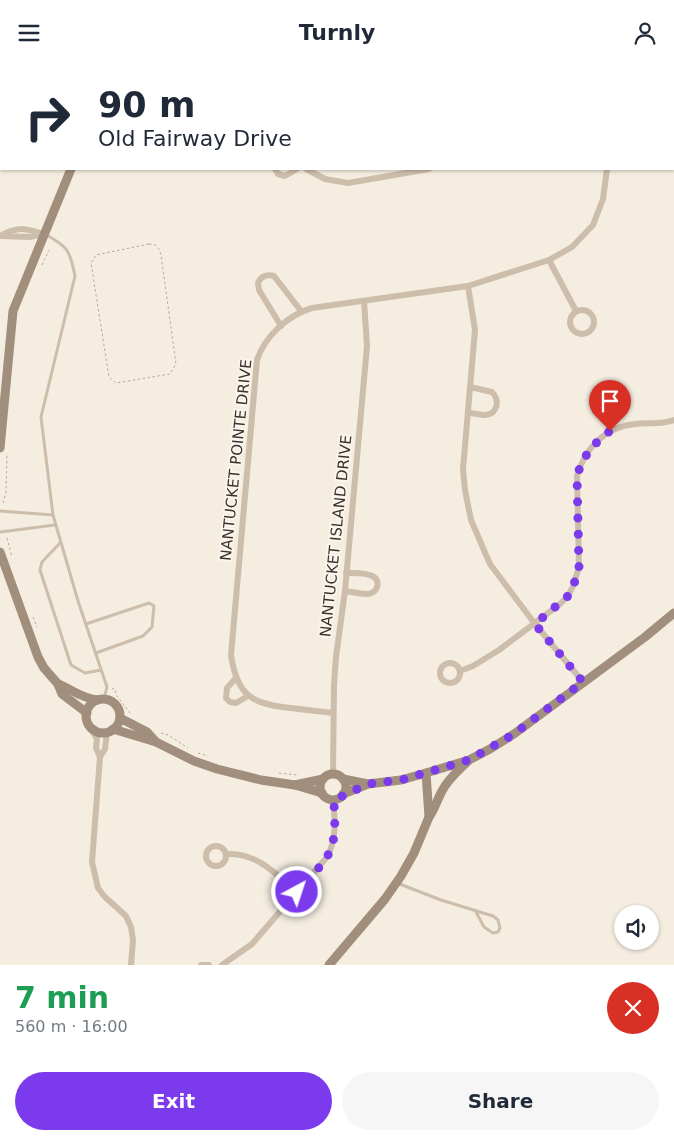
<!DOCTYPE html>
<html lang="en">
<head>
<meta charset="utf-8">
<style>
  :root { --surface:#fff; --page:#f6f6f7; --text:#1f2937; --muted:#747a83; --accent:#7c3aed }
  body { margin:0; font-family:"DejaVu Sans",sans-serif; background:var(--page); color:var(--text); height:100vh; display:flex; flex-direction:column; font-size:19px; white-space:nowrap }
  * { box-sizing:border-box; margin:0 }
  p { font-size:16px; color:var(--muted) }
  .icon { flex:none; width:28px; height:28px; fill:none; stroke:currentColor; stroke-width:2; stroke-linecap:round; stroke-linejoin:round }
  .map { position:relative; height:900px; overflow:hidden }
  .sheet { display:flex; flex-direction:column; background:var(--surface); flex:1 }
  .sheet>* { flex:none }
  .top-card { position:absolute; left:0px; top:0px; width:675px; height:105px; box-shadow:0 1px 4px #0004; background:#fff; color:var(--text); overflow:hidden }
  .controls { position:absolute; left:614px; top:840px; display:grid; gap:10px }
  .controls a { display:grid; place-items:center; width:45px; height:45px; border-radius:50%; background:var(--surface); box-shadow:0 1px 4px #0004; font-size:25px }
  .pin { position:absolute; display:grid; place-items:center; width:42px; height:42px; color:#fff; margin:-51px -21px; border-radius:50% 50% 50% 0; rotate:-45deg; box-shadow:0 0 5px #0007 }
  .pin .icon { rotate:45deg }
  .me { position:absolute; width:55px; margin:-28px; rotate:40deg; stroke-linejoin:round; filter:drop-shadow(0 0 4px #0008) }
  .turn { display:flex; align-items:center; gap:18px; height:105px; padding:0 15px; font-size:22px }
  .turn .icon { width:65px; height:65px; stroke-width:2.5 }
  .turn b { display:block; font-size:35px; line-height:42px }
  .round { display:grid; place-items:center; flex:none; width:52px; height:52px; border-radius:26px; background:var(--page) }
  .summary { display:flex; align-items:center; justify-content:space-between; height:85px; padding:0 15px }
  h1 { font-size:30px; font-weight:700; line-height:38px; color:#1e9e55 }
  .action { display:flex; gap:10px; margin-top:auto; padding:10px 15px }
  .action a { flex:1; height:58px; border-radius:30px; background:var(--accent); color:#fff; font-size:20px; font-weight:700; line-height:58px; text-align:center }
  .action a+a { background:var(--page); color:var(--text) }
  header { display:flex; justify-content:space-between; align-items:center; height:65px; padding:0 15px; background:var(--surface); font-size:22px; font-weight:700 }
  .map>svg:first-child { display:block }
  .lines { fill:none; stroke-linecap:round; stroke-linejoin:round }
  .path { stroke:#b9a995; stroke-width:1; stroke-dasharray:2.5 2.5; stroke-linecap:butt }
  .lane { stroke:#cdbeab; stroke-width:3 }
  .street { stroke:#cdbeab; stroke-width:6 }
  .secondary { stroke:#a18e7c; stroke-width:9 }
  .route { stroke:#7c3aed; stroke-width:9; stroke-dasharray:0 16.2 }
  .labels { text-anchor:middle; stroke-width:4; stroke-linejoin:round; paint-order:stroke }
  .street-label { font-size:15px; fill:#3b312a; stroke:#fbf6ed }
</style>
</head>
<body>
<header><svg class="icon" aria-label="menu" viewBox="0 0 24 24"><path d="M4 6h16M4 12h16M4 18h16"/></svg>Turnly<svg class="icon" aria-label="person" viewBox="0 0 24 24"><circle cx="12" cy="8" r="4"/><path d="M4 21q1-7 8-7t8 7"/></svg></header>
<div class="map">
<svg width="674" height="900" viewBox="0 0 674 900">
  <rect width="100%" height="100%" fill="#f4ede0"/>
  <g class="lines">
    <g class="path">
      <path d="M149,179L155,180L159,184L161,190L176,299L170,309L116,318L109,312L91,198L96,190Z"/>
      <path d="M42,200L49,185"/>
      <path d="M3,438L6,427L7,388"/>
      <path d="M7,473L12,492"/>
      <path d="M33,552L37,562"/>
      <path d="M112,624L114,623L117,631L130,648"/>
      <path d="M161,668L168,670L188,683"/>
      <path d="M198,688L208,691"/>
      <path d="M279,708L298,710"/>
    </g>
    <g class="lane">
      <path d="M45,169C68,182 70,185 75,211L41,352L53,450L78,536L107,622L104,634"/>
      <path d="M0,446L53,450"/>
      <path d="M0,467L55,460"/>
      <path d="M60,478L42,497L40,505L71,600L85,608L101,605"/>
      <path d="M86,559L149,538L154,541L152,562L143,571L96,588"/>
      <path d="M397,818L441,835L493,851L498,855L500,863L498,867L493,868L484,862L475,845"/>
    </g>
    <g class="street">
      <path d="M282,1V0"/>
      <path d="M392,1V0"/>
      <path d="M553,1V0"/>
      <path d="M275,104L278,109L285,111L297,104"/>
      <path d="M306,104L325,114L348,118L429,104"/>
      <path d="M0,171C18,161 24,163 44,169"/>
      <path d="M1,171L30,172L43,169"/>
      <path d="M549,195L576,246"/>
      <path d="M468,221L475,265L463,404L465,425L471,455L490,499L535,559L583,617"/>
      <circle cx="582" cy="257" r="12"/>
      <path d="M281,261L259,225L258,218C261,211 267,209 274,211L301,246"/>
      <path d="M468,348C474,348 480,350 485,350C498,349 500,335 492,327L470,322"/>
      <path d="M345,526C352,527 361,529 368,529C377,528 381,517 374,512C367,507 354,508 346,508"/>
      <circle cx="450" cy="608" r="10"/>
      <path d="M460,606L473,601L499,585L560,539L568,531L573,521L579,502L577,411C585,383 605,362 635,359C649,357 660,360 674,355"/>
      <path d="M236,613L227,623L226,633L230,637L236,638L248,631"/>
      <path d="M333,648C319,646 305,645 291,643C252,639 237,631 231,590L257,295C265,271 288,250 312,243L468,221L549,195L572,182L593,160L603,134L607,104"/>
      <path d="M91,663L97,674L96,683L100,692"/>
      <path d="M107,667L105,684L100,692L92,797L98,823L105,832L126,851L131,862L133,875L131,900"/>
      <path d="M333,709L334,620L336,592L345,526L367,281L364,236"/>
      <circle cx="216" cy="791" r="10"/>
      <path d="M227,789C256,787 276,809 297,827"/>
      <path d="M201,900H209"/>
      <path d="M222,900L252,879L327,792C337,774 335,754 333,735"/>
    </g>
    <g class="secondary">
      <path d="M104,0V1"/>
      <path d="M0,383L13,246L71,104"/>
      <path d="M0,487L38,592L44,603L58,619L62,629L87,648"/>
      <path d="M58,619C73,625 79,632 97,635"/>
      <circle cx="103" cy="651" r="17"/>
      <path d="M120,653L147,667L156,677"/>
      <path d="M113,664L156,677L194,696L217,704L261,715L295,720L322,728"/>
      <circle cx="333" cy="722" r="13"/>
      <path d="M343,714L368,719"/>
      <path d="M295,720L323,714"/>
      <path d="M343,729L368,719L401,715L426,708L469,695L490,684L514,669L645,572L674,548"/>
      <path d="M429,752C435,744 437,735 442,726C448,714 459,705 468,696"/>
      <path d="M329,900L385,834L401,811L414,788L429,752L426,708"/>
    </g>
  </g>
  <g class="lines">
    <path class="route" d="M297,827C307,815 327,797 331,783C337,767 334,750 334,735L368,719L401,715L469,695L514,669L583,617L535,559L568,531L577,512L579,502L577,411C583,391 593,379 610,366"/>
  </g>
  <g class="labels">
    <g class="street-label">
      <text transform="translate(236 395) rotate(-84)" y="5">NANTUCKET POINTE DRIVE</text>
      <text transform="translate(336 471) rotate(-84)" y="5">NANTUCKET ISLAND DRIVE</text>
    </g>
  </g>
</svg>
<div class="controls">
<a><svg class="icon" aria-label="sound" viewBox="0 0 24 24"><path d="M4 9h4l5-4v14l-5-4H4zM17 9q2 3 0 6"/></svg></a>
</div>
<div class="pin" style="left:610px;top:366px;background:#d93025"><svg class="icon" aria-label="arrive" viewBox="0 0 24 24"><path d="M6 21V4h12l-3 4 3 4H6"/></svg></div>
<svg class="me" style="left:297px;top:827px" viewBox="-20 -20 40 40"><circle r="17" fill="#7c3aed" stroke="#fff" stroke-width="3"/><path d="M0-11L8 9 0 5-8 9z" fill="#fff"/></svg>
<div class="top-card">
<div class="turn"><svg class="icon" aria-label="right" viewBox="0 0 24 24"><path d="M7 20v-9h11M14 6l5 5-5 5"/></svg><div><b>90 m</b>Old Fairway Drive</div></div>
</div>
</div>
<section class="sheet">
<div class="summary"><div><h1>7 min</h1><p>560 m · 16:00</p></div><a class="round" style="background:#d93025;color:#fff"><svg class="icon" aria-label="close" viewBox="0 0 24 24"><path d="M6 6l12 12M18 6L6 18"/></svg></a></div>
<div class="action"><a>Exit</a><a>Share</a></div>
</section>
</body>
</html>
